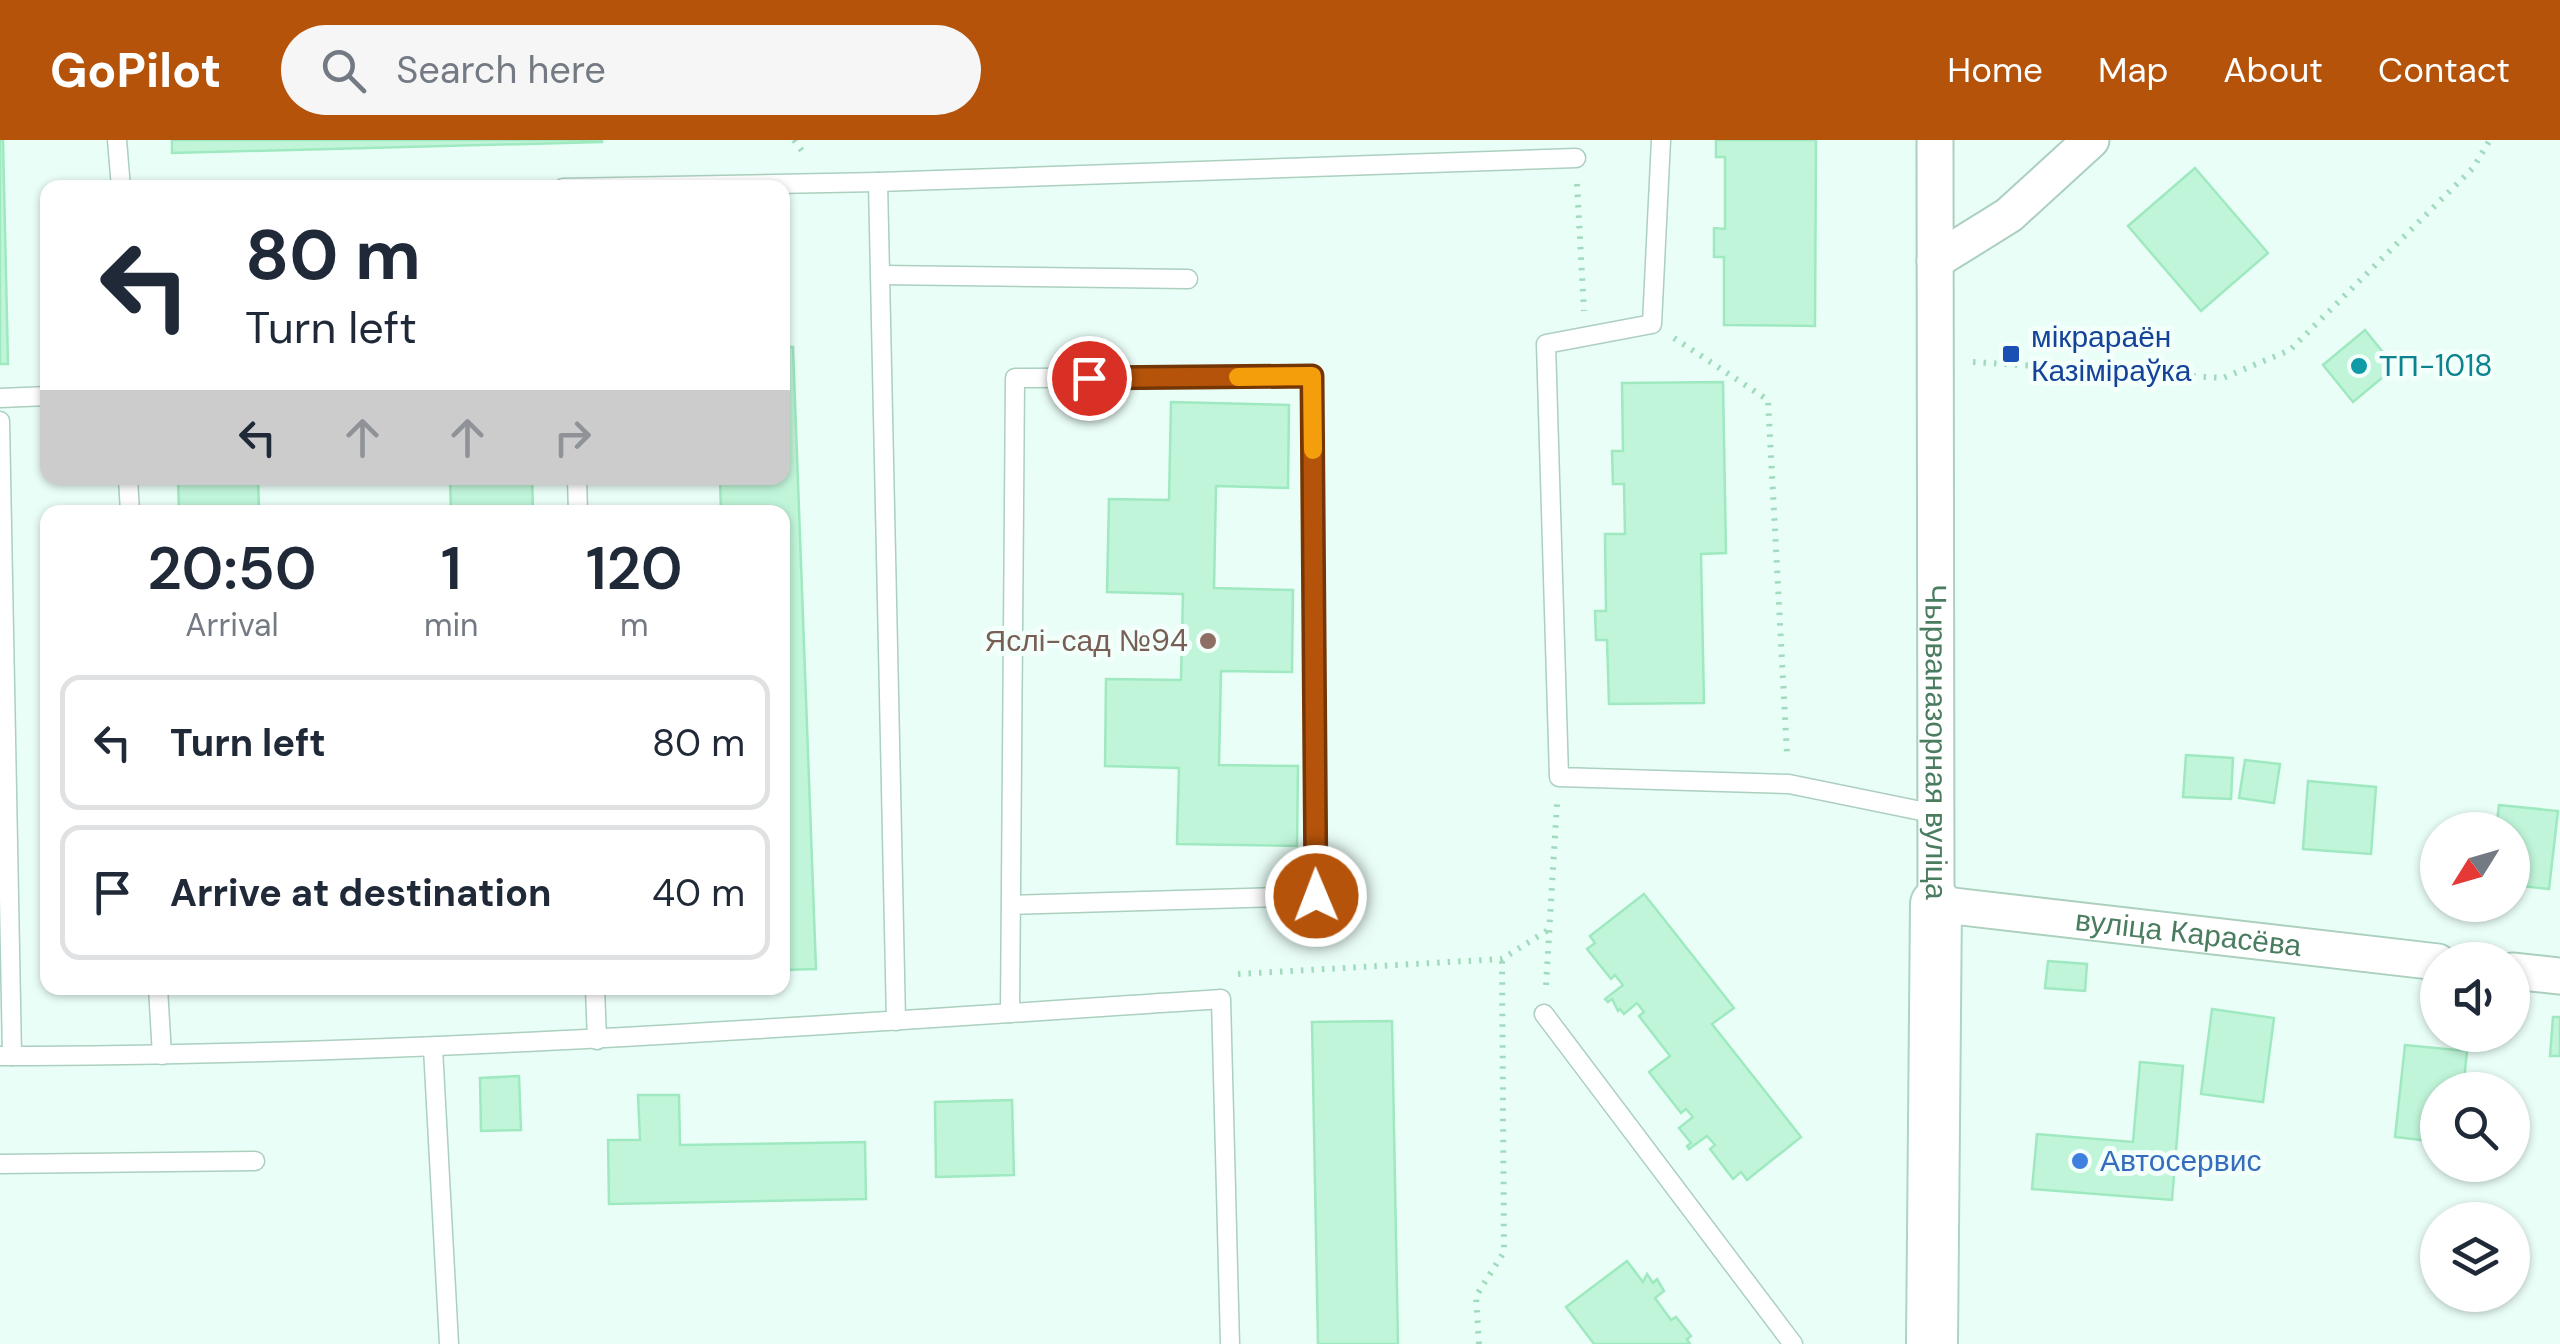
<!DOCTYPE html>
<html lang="en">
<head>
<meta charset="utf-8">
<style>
  :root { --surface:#fff; --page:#f6f6f7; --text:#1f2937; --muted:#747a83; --line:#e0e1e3; --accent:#b45309 }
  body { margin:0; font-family:"DM Sans",sans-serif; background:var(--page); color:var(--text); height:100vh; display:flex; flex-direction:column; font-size:38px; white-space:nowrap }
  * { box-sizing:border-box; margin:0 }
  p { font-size:32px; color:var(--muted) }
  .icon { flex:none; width:55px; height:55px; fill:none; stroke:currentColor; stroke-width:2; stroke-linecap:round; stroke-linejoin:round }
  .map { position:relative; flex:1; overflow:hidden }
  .sheet { position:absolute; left:40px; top:365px; width:750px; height:490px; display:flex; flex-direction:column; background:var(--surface); border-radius:20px; box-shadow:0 2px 8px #0004 }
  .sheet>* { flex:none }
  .hud { position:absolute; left:40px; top:40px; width:750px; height:305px; border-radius:20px; box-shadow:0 2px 8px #0004; background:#fff; color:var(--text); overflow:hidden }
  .needle { width:65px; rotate:233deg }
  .buttons { position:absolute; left:2420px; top:672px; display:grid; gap:20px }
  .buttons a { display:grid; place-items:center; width:110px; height:110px; border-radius:50%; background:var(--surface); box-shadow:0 2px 8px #0004; font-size:50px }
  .pin { position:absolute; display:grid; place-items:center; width:85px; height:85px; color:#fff; margin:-42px; border:5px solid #fff; border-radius:50%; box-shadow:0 2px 10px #0007 }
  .me { position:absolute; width:110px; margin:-55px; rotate:359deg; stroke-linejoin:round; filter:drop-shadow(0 0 8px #0008) }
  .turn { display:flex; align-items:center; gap:35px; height:210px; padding:0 40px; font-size:45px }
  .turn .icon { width:130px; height:130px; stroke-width:2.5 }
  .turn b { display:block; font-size:70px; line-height:85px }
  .lanes { display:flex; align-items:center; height:95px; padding:0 40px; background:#0003; justify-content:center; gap:50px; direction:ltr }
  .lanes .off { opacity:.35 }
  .eta { display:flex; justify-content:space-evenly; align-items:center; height:170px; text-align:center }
  .eta b { font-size:60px; font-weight:600; line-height:70px }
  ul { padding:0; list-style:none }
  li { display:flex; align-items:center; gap:30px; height:135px; margin:0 20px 15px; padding:0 20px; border:5px solid var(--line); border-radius:20px }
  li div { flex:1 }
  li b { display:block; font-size:38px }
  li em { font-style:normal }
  header { display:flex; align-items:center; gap:60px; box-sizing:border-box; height:140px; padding:0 50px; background:var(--accent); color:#fff }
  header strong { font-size:48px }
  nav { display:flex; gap:55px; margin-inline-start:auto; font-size:35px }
  .search { width:700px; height:90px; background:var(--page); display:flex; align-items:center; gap:25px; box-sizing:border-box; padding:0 35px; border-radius:55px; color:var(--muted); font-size:38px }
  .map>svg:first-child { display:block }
  .building { fill:#c0f5d9; stroke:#9fe9c1; stroke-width:2.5 }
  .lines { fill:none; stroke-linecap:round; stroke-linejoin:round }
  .lane-casing { stroke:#abd0be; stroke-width:21 }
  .street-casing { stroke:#abd0be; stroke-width:39 }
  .secondary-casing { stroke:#abd6c1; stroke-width:54 }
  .path { stroke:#a1dbbd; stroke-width:6; stroke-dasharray:2.5 8; stroke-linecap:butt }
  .lane { stroke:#fff; stroke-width:18 }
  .street { stroke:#fff; stroke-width:35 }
  .secondary { stroke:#fff; stroke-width:50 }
  .route-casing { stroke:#753606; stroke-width:25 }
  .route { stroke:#b45309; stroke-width:18 }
  .slow { stroke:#f59e0b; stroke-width:18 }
  .transit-dot { fill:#1a4fb4; stroke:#f2fffb; stroke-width:4 }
  .culture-dot { fill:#0f9aa8; stroke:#f2fffb; stroke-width:4 }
  .education-dot { fill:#8d6e63; stroke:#f2fffb; stroke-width:4 }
  .shop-dot { fill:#3f7fe0; stroke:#f2fffb; stroke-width:4 }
  .labels { text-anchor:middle; stroke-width:10; stroke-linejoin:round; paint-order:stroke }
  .transit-label { font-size:30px; fill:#164399; stroke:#f2fffb; text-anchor:start }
  .culture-label { font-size:30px; fill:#0d838f; stroke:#f2fffb; text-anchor:start }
  .education-label { font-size:30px; fill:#785e54; stroke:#f2fffb; text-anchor:end }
  .street-label { font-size:30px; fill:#4a7c60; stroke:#f2fffb }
  .shop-label { font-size:30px; fill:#366cbe; stroke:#f2fffb; text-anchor:start }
</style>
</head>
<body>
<header>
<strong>GoPilot</strong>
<div class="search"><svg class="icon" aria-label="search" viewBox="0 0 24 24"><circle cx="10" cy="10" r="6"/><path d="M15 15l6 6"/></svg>Search here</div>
<nav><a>Home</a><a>Map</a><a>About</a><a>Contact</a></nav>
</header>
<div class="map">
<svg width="2560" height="1204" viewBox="0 0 2560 1204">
  <rect width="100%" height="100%" fill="#eafef8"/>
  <g class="building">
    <path d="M0,0H3L8,224H0Z"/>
    <path d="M172,0H602V2L172,13Z"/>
    <path d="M1716,0H1816L1815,186L1724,185V117H1714V88L1725,89V17H1716Z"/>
    <path d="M2195,28L2268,113L2201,171L2128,86Z"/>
    <path d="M2365,190L2395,227L2353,262L2323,225Z"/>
    <path d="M782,207H793L816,829L782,830V372H721L720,338H782Z"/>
    <path d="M1723,242L1726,413L1701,414L1704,563L1609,564L1607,500H1596L1595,471H1606L1605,394H1625L1624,344H1613L1612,311H1623L1622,243Z"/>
    <path d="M1171,262L1289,265L1288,348L1216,346L1214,448L1293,450L1292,532L1221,531L1219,625L1298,626L1297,706L1177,704L1179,628L1105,626L1106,539L1181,540L1183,454L1107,452L1109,359L1169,360Z"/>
    <path d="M178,338H258L259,372H179Z"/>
    <path d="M450,338H532L533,372H451Z"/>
    <path d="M2186,615L2233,618L2231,659L2183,657Z"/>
    <path d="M2245,620L2280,624L2274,663L2239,658Z"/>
    <path d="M2308,641L2376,647L2371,714L2303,709Z"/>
    <path d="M2499,665L2558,671L2549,749L2512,745V690H2496Z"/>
    <path d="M1644,754L1734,868L1712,884L1801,997L1747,1040L1741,1032L1733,1039L1710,1009L1715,1005L1707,996L1689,1009L1687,1006L1691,1003L1679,988L1693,977L1686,969L1681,973L1649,932L1670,916L1639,876L1644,872L1637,863L1624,874L1620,869L1618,871L1612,859L1608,862L1605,859L1623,845L1615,835L1611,839L1587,809L1595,803L1590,796Z"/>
    <path d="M2048,821L2087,824L2085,851L2045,848Z"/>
    <path d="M2212,869L2274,878L2263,962L2201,954Z"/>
    <path d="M2553,877H2560V916H2550Z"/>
    <path d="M1392,881L1398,1204H1318L1312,882Z"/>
    <path d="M2405,905L2467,911L2463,950H2438V1002L2395,997Z"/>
    <path d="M2140,922L2183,926L2172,1060L2032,1049L2037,994L2133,1002Z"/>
    <path d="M519,936L521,990L481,991L480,938Z"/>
    <path d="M638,955H679L680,1005L865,1002L866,1059L609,1064L608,1000H640Z"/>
    <path d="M1012,960L1014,1035L936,1037L935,962Z"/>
    <path d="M1627,1121L1643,1142L1647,1134L1653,1143L1657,1139L1664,1151L1655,1158L1671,1180L1676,1177L1691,1196L1687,1199L1690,1204H1594L1566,1167Z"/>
  </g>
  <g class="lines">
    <defs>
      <g id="lane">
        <path d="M117,0L121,48"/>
        <path d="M1661,0L1652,184L1546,204L1559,637L1789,644L1936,674"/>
        <path d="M878,42L896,881"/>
        <path d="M563,48L878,42L1576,18"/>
        <path d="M881,135L1188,139"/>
        <path d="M0,258L48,256"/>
        <path d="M0,281L12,916"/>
        <path d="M128,338L130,372"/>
        <path d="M577,338L578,372"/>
        <path d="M158,848L162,915"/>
        <path d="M595,848L597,900"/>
        <path d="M1010,873L1015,238L1312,237L1316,756L1011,765"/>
        <path d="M1544,874L1793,1204"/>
        <path d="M433,908L449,1204"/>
        <path d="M0,916C408,916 814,886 1221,859L1230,1204"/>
        <path d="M0,1024L255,1021"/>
      </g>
      <g id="street">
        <path id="s1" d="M1935,0L1936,764L2438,822"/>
        <path d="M1935,121L2009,75L2091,0"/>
        <path d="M2512,831L2560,836"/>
      </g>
      <path id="secondary" d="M1932,1204L1936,764"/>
    </defs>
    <use href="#lane" class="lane-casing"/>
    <use href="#street" class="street-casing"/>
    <use href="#secondary" class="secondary-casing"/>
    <g class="path">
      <path d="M794,0L805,15"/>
      <path d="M1577,44L1584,171"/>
      <path d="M1674,198L1768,260L1787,614"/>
      <path d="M1973,222L2223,238L2290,210L2473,28L2490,0"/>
      <path d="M1238,834L1502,819L1548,790"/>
      <path d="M1546,845L1557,663"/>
      <path d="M1479,1204L1476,1156L1504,1112L1502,819"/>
    </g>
    <use href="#lane" class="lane"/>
    <use href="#street" class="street"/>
    <use href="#secondary" class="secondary"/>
  </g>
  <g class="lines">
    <defs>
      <path id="route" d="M1089,238L1312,236L1316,756"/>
    </defs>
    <use href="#route" class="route-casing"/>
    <use href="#route" class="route"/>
    <path class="slow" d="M1238,237L1312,236L1313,310"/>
  </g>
  <rect class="transit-dot" x="2001" y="204" width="20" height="20" rx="5"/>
  <circle class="culture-dot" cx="2359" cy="226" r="10"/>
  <circle class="education-dot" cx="1208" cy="501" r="10"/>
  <circle class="shop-dot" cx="2080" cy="1021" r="10"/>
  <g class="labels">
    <g class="transit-label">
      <text x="2031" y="207">мікрараён<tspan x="2031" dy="34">Казіміраўка</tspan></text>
    </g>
    <g class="culture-label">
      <text x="2379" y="236">ТП-1018</text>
    </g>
    <g class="education-label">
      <text x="1188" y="511">Яслі-сад №94</text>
    </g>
    <g class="street-label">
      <text dy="10" stroke="none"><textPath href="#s1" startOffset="602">Чырваназорная вуліца</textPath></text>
      <text dy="10" stroke="none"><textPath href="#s1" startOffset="1018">вуліца Карасёва</textPath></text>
    </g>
    <g class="shop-label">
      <text x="2100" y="1031">Автосервис</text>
    </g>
  </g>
</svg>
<div class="buttons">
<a><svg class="needle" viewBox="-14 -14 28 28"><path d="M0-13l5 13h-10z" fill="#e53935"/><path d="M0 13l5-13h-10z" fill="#747a83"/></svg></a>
<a><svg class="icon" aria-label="sound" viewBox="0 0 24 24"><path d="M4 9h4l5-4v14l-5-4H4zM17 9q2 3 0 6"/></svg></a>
<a><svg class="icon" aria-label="search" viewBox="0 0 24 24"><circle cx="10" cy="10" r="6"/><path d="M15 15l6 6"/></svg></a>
<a><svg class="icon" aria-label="layers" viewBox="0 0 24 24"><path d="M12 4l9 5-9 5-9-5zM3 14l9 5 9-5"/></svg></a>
</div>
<div class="pin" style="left:1089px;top:238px;background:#d93025"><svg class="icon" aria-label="arrive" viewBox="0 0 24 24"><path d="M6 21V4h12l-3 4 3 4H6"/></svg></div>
<svg class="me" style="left:1316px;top:756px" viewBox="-20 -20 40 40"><circle r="17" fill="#b45309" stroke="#fff" stroke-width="3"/><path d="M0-11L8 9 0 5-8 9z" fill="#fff"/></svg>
<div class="hud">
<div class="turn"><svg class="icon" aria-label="left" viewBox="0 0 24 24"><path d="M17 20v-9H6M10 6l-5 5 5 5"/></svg><div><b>80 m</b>Turn left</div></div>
<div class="lanes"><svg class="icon" aria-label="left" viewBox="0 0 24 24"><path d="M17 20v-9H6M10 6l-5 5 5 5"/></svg><svg class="icon off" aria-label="ahead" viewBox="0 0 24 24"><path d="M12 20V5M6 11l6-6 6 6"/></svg><svg class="icon off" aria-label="ahead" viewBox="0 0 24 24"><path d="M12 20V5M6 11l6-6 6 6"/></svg><svg class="icon off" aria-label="right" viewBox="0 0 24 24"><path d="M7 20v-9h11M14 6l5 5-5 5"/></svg></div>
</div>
<section class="sheet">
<div class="eta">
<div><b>20:50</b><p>Arrival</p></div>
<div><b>1</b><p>min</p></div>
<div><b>120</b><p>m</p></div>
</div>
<ul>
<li><svg class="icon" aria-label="left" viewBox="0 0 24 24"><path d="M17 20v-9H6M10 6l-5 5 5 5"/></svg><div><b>Turn left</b></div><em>80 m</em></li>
<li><svg class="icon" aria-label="arrive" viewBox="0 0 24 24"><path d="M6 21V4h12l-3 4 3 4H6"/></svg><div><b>Arrive at destination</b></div><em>40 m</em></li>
</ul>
</section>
</div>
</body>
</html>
